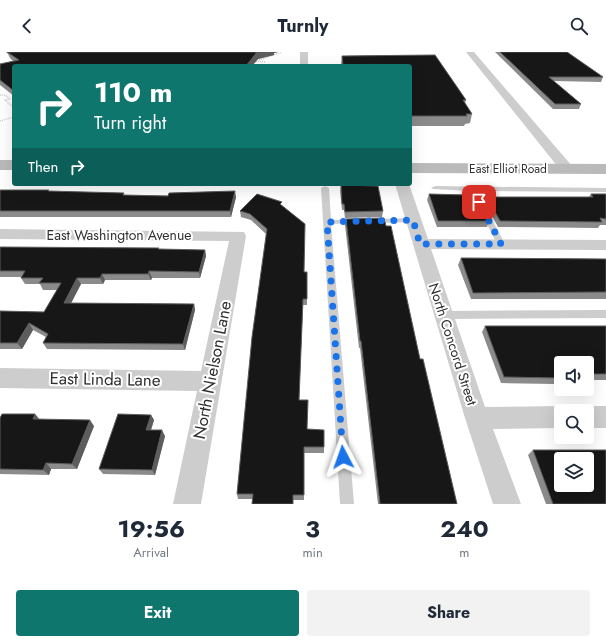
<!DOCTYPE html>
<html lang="en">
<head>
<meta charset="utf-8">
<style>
  :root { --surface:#fff; --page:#f2f2f3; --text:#1f2937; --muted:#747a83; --accent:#0f766e }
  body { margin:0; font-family:Jost,sans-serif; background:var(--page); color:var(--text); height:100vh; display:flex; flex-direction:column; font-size:15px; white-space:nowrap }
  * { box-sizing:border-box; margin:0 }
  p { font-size:13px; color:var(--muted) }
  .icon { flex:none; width:22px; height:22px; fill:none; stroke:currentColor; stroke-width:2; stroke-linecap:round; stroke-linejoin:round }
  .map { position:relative; height:452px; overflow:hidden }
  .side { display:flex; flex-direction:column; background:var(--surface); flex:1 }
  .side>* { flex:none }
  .guide { position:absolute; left:12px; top:12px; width:400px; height:122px; border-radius:4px; box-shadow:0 4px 16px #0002; background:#0f766e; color:#fff; overflow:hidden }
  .fabs { position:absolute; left:554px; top:304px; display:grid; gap:8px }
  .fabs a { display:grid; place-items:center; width:40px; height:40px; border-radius:4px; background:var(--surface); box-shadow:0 4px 16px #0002; font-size:20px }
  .pin { position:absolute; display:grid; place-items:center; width:34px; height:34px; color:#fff; margin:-17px; border-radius:8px; box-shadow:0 2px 6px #0006 }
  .me { position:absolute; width:44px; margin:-22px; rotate:356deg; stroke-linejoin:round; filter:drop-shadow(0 0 3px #0008) }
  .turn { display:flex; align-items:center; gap:14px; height:84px; padding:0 16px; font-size:18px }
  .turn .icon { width:52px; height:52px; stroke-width:2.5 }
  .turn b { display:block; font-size:28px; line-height:34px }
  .then { display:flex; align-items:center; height:38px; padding:0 16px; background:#0003; gap:8px; font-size:15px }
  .eta { display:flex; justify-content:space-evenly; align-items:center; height:68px; text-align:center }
  .eta b { font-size:24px; font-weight:700; line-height:28px }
  .cta { display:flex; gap:8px; margin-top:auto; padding:8px 16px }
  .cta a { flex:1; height:46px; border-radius:4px; background:var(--accent); color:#fff; font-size:16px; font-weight:700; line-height:46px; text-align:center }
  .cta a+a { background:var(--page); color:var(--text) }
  header { display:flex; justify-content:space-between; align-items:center; height:52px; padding:0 16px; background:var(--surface); font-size:18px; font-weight:700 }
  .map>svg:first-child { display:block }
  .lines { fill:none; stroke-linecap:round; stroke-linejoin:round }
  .path { stroke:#cdcdcd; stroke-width:1.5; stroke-dasharray:1 1; stroke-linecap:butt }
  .lane { fill:#cdcdcd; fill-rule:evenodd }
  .street { fill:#cdcdcd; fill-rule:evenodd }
  .secondary { fill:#bababa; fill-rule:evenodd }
  .wall { fill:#8b8b8b }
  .shaded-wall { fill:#5d5d5d }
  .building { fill:#171717; stroke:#5d5d5d; fill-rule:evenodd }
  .route { stroke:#1a73e8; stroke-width:7; stroke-dasharray:0 12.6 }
  .labels { text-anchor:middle; stroke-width:4; stroke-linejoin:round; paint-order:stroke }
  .far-street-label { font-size:12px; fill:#303030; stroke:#fff }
  .street-label { font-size:14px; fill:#303030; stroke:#fff }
  .near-street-label { font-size:17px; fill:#303030; stroke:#fff }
</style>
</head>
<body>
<header><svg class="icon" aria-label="back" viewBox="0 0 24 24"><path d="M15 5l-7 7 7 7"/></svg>Turnly<svg class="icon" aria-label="search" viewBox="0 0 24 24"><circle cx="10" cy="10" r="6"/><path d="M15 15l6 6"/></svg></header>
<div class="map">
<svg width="606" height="452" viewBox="0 0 606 452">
  <rect width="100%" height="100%" fill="#fff"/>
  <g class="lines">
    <g class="path">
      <path d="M259,8L282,0"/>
      <path d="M252,9L266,10"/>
      <path d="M0,43H5L10,47L5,48L14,56"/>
      <path d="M0,69L14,65"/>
    </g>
    <g class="lane">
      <path d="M325,134L329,136L331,168L358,167L362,169L358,171L331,172L354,452H340L321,136Z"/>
      <path d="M435,134L606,136V140L477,139L505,192L501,195L497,192L470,139L433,137L431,136Z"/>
      <path d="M413,166H416L417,168L416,170L372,171L368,169L372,167Z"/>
      <path d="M606,258V266L443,267L440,266L438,263L440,260L443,259Z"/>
    </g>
    <g class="street">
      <rect x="300" y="0" width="8" height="14"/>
      <path d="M466,0H474L572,114L574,117L572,120H562Z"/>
      <path d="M395,132H409L428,187L606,188V198L431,197L485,355L561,354L570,359H561V376L493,377L521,452H493L465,366Z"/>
      <path d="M0,177L244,180L246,184L201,452H173L197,339L0,336V316L201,319L229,189L0,187Z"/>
      <path d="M587,354H606V376H587V359H578Z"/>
    </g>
    <g class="secondary">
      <rect x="0" y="108" width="14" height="10"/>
      <path d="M410,111L606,112V122L410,121Z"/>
    </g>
  </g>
  <g class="wall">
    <path d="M6,0H278L274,1V3L258,7L252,14H14V44L0,33V12L13,9L10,6L8,2Z"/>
    <path d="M495,0H567L603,25L601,30L554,29L581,52L579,57H553Z"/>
    <path d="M435,3L466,48L465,51L472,62L470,71L465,72L464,74H410V14H342L341,12L342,4Z"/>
    <path d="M341,133L383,159L382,165L345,166L344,158H342L340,139Z"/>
    <path d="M0,138L50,139L124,143L236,145L231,165H0Z"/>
    <path d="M429,142L469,145L489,169L487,175H437L427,148Z"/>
    <path d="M591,142H606V173H600L598,176L498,175L485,151L487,145H589Z"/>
    <path d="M283,154L304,220H307V253H303L299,348L307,377L324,395V401H304V448H293V452H252L253,447H238L237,442L266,182L251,168L241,165L240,159Z"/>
    <path d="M346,167L386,174L457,452H378L360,296H359L345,173Z"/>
    <path d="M0,195L205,198L206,204L200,226H152L151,228H105L103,232H81L71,251L194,252L195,258L185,298L47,297L43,291L46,285L33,278L22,297H0V259L44,260L57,238H43L40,232H25L21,226V225H0Z"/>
    <path d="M461,206L606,207V247H471L458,213Z"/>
    <path d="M485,274H606V328H587V311H561V328H557L555,332L501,331L482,280Z"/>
    <path d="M35,362L39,367L94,374L77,417H51L49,423L0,422V366Z"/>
    <path d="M151,363L154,368L151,378L165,384L155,423L103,422L99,417Z"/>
    <path d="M533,398L606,452H546L528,403Z"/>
  </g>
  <g class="shaded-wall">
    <path d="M257,0H278L274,1V3L258,7L252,14H246Z"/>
    <path d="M235,139L236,145L231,165L230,159Z"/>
    <path d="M205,198L206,204L200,226L199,220Z"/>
    <path d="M149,219L152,226L151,228L148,222Z"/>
    <path d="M102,222L105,228L103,232L100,226Z"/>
    <path d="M77,226L81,232L68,257L64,251Z"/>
    <path d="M194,252L195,258L185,298L183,292Z"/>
    <path d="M29,271L33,278L22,297L17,291Z"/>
    <path d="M35,362L40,368L33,367Z"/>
    <path d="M151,363L154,368L149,384L146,378Z"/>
    <path d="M90,368L94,374L77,417L72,412Z"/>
    <path d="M162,378L165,384L155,423L152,418Z"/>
    <path d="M46,411L51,417L49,423L43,418Z"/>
  </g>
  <g class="building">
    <path d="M7,0H259H257L246,14H14V39L0,28V12L19,8Z"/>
    <path d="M500,0H567L603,25H549L581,52H555Z"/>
    <path d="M435,3L466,48H463L472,62H466L467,64H410V14H343L342,4Z"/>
    <path d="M341,133L378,134L383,159L345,160L344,152H342Z"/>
    <path d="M0,138H49L48,139L124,141L123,143L168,144L169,141L235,139L230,159H0Z"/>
    <path d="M257,142L282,150L280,152L305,172L304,220H307V247H303L299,348H308L307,377L324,378V395H304V443H293V452H252L253,442H237L252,285L267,177L250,162L240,159Z"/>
    <path d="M429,142L468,143L469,145H477L489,169H438Z"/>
    <path d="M591,142H606V167L600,166L602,170L500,169L487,145H593Z"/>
    <path d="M384,166L386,174H391L420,307H423L457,452H380L361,289H360L346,167Z"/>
    <path d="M0,195L159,196L158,197L205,198L199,220L149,219L148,222H102L100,226H77L64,251L194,252L183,292L43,291L48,282L29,271L17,291H0V259L44,260L61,231H39L43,226H21L25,219H0Z"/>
    <path d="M461,206L606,207V240L473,241Z"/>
    <path d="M485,274H606V322H587V311H561V322H557L559,326L504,325Z"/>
    <path d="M2,362H35L33,367L90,368L72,412L46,411L43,418L0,417V366Z"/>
    <path d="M118,362L151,363L146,378H162L152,418L99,417Z"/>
    <path d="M533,398H606V452H553ZM561,407H587V433H561Z"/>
  </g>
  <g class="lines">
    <path class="route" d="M343,405L327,170L413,168L420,192H501L479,150"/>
  </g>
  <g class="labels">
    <g class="far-street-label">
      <text x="508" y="121">East Elliot Road</text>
    </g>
    <g class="street-label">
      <text x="119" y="188">East Washington Avenue</text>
      <text transform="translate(453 292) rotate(72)" y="5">North Concord Street</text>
    </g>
    <g class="near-street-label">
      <text transform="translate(212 318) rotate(-79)" y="6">North Nielson Lane</text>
      <text transform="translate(105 327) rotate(1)" y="6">East Linda Lane</text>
    </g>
  </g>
</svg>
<div class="fabs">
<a><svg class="icon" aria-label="sound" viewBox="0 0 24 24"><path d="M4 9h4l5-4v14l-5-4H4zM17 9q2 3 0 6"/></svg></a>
<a><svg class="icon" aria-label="search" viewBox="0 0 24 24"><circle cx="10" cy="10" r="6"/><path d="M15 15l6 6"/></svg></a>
<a><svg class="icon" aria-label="layers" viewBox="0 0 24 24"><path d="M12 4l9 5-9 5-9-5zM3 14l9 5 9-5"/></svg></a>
</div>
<div class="pin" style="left:479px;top:150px;background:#d93025"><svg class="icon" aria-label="arrive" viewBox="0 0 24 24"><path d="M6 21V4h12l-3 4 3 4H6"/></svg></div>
<svg class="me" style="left:343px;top:405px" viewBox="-20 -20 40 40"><path d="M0-17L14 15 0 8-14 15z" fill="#1a73e8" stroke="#fff" stroke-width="4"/></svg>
<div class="guide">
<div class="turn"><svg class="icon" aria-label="right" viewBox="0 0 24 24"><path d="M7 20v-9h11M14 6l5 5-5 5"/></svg><div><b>110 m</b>Turn right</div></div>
<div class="then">Then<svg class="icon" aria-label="right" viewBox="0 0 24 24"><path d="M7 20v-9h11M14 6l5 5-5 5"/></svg></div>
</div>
</div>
<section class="side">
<div class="eta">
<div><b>19:56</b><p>Arrival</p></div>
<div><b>3</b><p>min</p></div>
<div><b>240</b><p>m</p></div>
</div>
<div class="cta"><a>Exit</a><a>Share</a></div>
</section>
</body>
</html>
